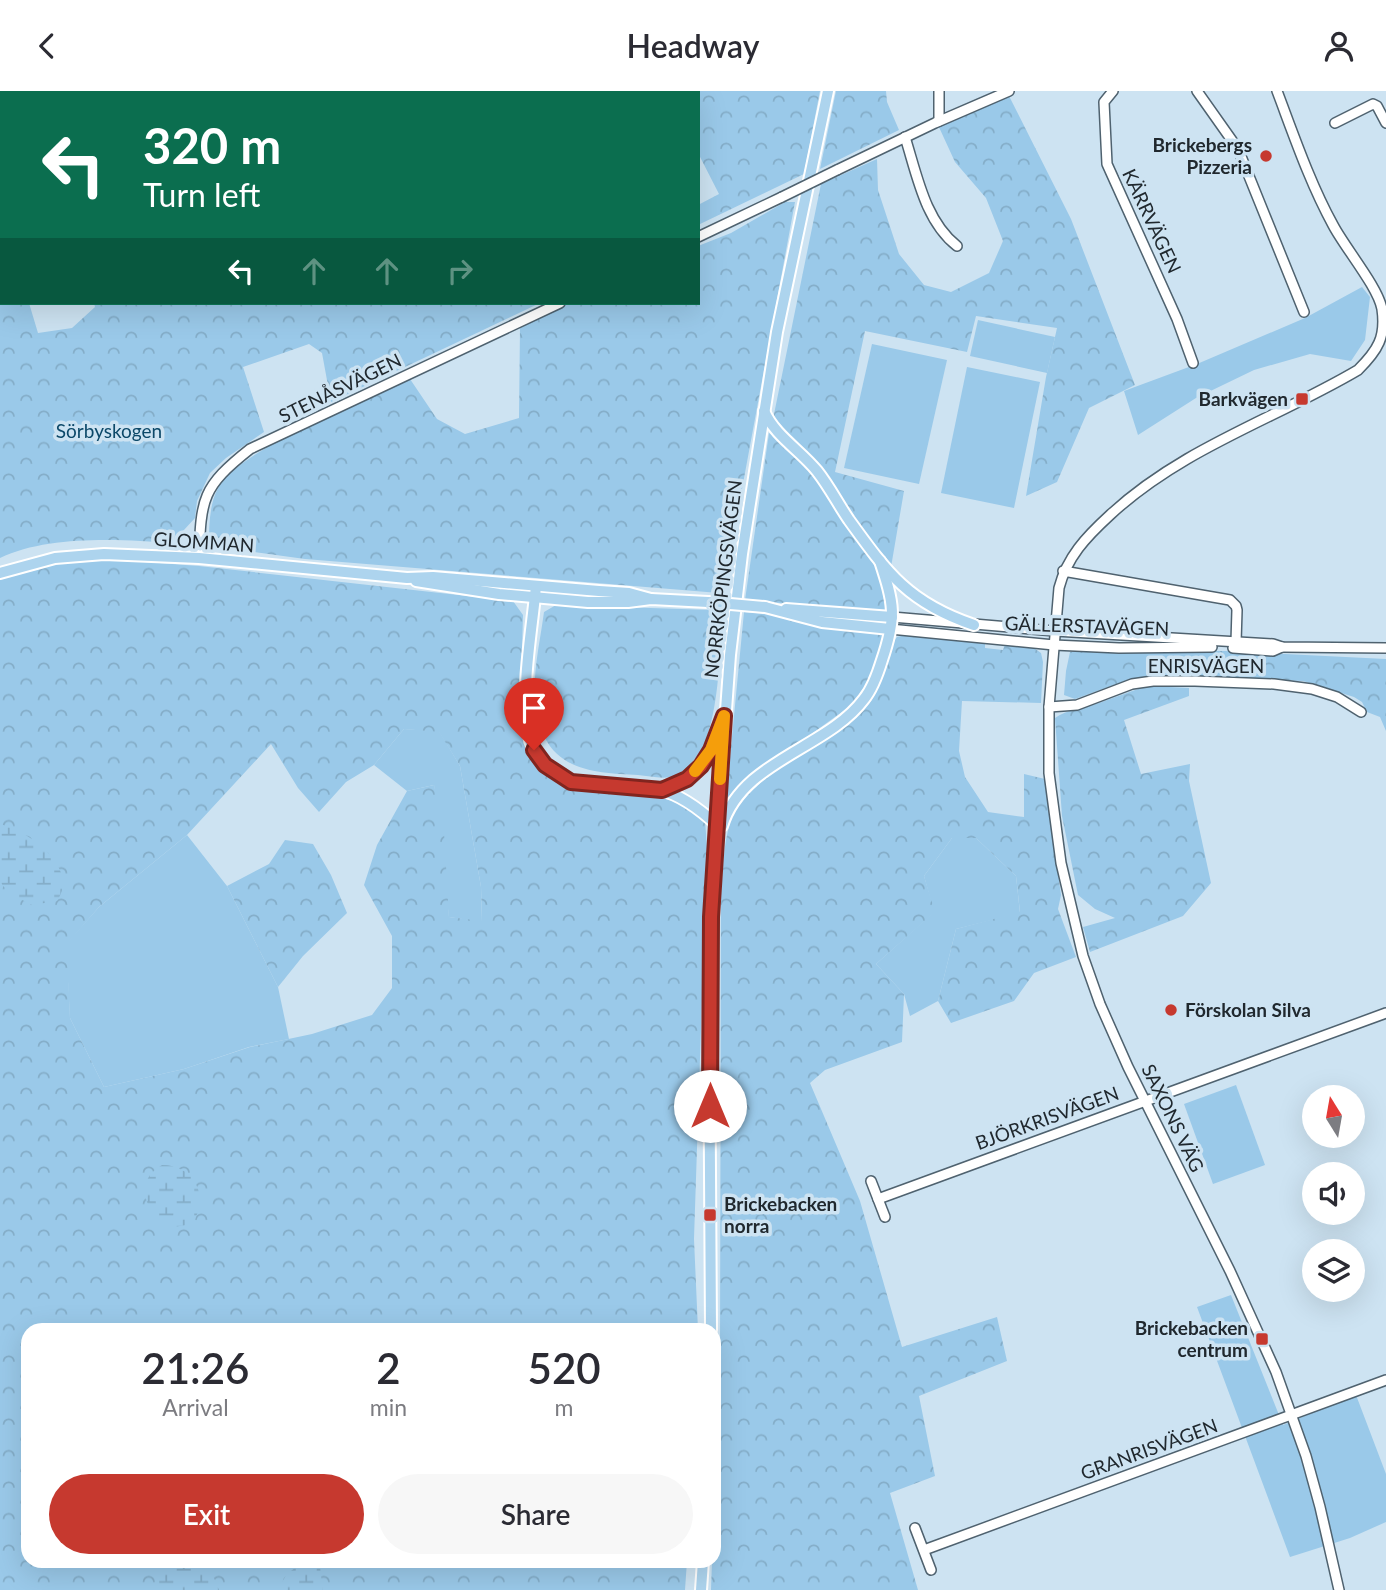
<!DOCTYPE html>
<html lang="en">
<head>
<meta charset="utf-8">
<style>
  :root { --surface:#fff; --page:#f7f7f7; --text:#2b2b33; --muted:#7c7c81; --accent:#c6392f }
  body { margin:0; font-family:Lato,sans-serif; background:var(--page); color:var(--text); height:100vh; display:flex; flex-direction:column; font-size:26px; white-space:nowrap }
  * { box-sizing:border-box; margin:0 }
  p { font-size:23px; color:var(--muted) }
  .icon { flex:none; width:38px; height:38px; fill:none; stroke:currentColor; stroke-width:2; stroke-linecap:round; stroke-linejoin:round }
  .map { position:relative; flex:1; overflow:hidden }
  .panel { position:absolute; left:21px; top:1232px; width:700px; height:245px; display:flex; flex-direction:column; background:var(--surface); border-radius:21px; box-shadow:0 7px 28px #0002 }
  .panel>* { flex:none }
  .top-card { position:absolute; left:0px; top:0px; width:700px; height:214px; box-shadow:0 7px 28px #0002; background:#0b6e4f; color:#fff; overflow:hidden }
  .needle { width:46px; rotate:349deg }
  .buttons { position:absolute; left:1302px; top:994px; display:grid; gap:14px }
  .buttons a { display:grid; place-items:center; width:63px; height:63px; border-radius:50%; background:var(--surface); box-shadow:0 7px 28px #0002; font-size:35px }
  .pin { position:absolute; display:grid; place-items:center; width:60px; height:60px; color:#fff; margin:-72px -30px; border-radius:50% 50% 50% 0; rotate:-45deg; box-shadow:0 0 7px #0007 }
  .pin .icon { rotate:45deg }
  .me { position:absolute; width:77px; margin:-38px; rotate:0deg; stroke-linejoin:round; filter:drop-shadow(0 0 5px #0008) }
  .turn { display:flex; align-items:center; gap:24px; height:147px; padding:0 28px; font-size:32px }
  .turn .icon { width:91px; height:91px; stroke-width:2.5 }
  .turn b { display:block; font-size:49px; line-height:60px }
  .lanes { display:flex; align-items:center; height:66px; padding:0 28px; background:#0003; justify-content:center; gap:35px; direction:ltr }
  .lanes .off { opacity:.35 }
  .eta { display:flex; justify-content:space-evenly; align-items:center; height:119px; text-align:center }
  .eta b { font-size:42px; font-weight:600; line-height:49px }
  .primary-button { display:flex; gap:14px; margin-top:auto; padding:14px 28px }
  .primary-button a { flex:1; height:80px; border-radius:42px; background:var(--accent); color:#fff; font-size:28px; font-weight:600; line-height:80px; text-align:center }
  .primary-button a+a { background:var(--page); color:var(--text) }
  header { display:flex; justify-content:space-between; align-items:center; height:91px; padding:0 28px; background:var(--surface); font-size:32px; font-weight:600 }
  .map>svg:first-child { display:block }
  .green { fill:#9ac9e9 }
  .forest { fill:url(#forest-crowns); fill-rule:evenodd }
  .wetland { fill:url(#wetland-marsh) }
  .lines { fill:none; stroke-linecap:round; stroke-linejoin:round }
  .minor-casing { stroke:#4f626f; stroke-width:12 }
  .major-casing { stroke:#fff; stroke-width:14 }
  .minor { stroke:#fff; stroke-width:9 }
  .major { stroke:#add4ee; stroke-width:10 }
  .minor-bridge-casing { stroke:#4f626f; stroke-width:12; stroke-linecap:butt }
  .major-bridge-casing { stroke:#fff; stroke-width:14; stroke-linecap:butt }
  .minor-bridge { stroke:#fff; stroke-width:9 }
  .major-bridge { stroke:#add4ee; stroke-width:10 }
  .route-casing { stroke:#81251f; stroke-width:18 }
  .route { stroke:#c6392f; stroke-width:12 }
  .slow { stroke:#f59e0b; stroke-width:12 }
  .poi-dot { fill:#c6392f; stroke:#cde3f2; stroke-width:2.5 }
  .labels { text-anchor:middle; stroke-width:7; stroke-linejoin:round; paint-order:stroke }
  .poi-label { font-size:19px; font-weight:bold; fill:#20282e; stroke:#cde3f2; text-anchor:end }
  .street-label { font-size:19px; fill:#20282e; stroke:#cde3f2 }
  .park-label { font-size:19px; fill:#0d4969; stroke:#cde3f2 }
</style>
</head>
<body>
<header><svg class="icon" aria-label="back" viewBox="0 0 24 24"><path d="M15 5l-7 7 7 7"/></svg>Headway<svg class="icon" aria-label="person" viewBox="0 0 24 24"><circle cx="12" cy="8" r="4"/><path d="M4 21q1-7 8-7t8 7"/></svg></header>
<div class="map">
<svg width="1386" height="1499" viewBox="0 0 1386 1499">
  <defs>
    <pattern id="forest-crowns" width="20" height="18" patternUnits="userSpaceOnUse" patternTransform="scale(1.75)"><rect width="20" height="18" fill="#9ac9e9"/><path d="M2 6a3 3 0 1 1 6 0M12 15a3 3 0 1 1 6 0" fill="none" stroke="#84adc8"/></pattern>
    <pattern id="wetland-marsh" width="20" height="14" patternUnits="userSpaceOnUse" patternTransform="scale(1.75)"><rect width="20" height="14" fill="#9ac9e9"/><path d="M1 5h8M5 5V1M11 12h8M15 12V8" fill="none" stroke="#84adc8"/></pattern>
  </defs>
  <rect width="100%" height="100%" fill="#cde3f2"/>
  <g class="green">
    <path d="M1362,196L1370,206L1365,249L1351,270L1310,263L1254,279L1196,307L1138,344L1124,300L1197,273L1305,227Z"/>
    <path d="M978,229L1055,246L1047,282L970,265Z"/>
    <path d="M872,253L947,269L919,393L844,377Z"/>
    <path d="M967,276L1040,291L1014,417L941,402Z"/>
    <path d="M404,638L439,640L460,675L481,796L482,831L449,826L434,694L407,700L374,674Z"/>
    <path d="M187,744L227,795L278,896L289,948L249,956L184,978L104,996L70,927L66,853L99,816Z"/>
    <path d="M952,747H976L1016,785L1020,822L956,838L938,910L910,925L904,903L876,873L934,821L924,785Z"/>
    <path d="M1236,994L1265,1074L1213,1093L1184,1013Z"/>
    <path d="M1231,1204L1283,1334L1356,1304L1386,1383V1431L1350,1447L1290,1466L1197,1216Z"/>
  </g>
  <g class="forest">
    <path d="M0,0H296L2,2V212H29L38,242L72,237L95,216L94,212H540L331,311L322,262L309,253L243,276L264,341L226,367L210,382L197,410L195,427L172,452C121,448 47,444 0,467Z"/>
    <path d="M463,0H820L804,83L698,134V114L719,103L698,62V2Z"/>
    <path d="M836,0H886L887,11L899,39L820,78Z"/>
    <path d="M1008,3L1071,128L1135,294L1089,317L1057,391L1026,405L1046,286L1057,237L976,225L967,261L865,240L835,381L904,400L890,482L812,369L772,333L821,93L877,68L878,99L899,163L924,194L951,201L989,182L1003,150L986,107L955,71L938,34Z"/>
    <path d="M785,111H795L728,474L719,502L305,468L209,455C209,436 209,414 218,397C238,359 367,308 410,288L437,328L465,343L519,327L520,236L568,212H698V155L731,142Z"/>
    <path d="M769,342L794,359L816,385L877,478L886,499L887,521L745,509Z"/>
    <path d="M106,468L199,475L513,510L523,524L520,626L536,672L553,687L575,698L653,705L686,713L705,729L707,756L694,1148L698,1239H28V1470H687L685,1499H0V487L54,472ZM404,638L439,641L460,675L481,796L482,830L449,826L444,741L434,694L407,700L377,754L364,794L392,845V897L372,924L312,943L250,956L184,978L104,996L70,927L67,853L99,816L187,744L271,653L298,697L319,721L346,691L374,674Z"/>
    <path d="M556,514L713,519L722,523C720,562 719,630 699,664C693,673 682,684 670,686C661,688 648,685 638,684C604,682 563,682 545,647C525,610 539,560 544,521Z"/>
    <path d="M744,521L767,523L831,536L883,540L884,547L868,591L853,613L742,693L726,708Z"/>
    <path d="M909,543L985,552V557L1003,559L1005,553L1031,555L1041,562L1043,571L1041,612L962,610L959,660L965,686L988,721L1024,726V683L1045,688L1061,804L1058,818L1076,866L1034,882L1014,910L951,932L938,910L956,838L1020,821L1016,785L976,747H952L924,785L935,821L876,873L904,903L902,951L825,979L810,992L860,1110L902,1256L997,1226L1007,1270L919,1305L935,1385L890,1402L918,1499H711L712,1470H714L720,1259L721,803C723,780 723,755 730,732C743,688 826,652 861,621L871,610L881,589L893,551L897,546Z"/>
    <path d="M1079,559L1226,560L1386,568V640L1380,626L1367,621L1362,611L1354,606L1303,590L1156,584L1130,588L1075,608L1064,604L1066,580L1070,561Z"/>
    <path d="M1149,595L1189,597V605L1124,629L1141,683L1190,673L1189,690L1211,792L1183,825L1090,861L1083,836L1115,827L1095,818L1078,804L1062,725L1055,627C1068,618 1081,618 1096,613C1114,607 1130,600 1149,595Z"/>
    <path d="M285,749L313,753L331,784L347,822L303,865L278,896L227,795L269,773Z"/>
  </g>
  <g class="wetland">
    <path d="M0,733C28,740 80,776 57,810L32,814L9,802L0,791Z"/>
    <path d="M162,1074C195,1074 210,1106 192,1133L167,1137C146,1120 132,1091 162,1074Z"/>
    <path d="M157,1470H207L219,1499H156Z"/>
    <path d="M304,1470L320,1476L323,1499H277L287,1483Z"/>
  </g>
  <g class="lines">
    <defs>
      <g id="minor">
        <path d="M939,0V30"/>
        <path d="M1113,0L1104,11L1107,73L1177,228L1193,272"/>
        <path d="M1197,0L1238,58L1304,221"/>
        <path d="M1277,0C1294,45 1310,92 1333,134C1345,157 1378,196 1382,218C1386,246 1378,259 1358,279C1275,328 1182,357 1110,424C1086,446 1067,466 1059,497L1049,616V682L1061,772L1083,865L1100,913L1128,976L1230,1180L1276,1281L1306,1365L1320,1416L1339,1499"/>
        <path d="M79,2L81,0"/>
        <path d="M1335,32L1373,13L1377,15L1386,32"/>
        <path d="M905,46C917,84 925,130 957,155"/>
        <path d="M837,79L935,32L1009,0"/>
        <path d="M0,89L2,87"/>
        <path d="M698,146L782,106"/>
        <path d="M199,467C201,407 202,396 250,358L560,212"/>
        <path d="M1063,480L1230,509L1236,515L1237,519L1236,551"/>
        <path d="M892,526L1055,540L1273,553L1282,556L1386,557"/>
        <path d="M890,538L1054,554L1119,557L1212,556"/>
        <path d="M1233,557L1273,560L1282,556"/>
        <path d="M1049,616L1077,614L1132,593L1153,590H1195L1274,593L1312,598L1337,606L1361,621"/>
        <path d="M871,1090L885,1126"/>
        <path d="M878,1108L1386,922"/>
        <path d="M915,1437L931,1479"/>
        <path d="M924,1459L1386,1289"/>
      </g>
      <g id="major">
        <path d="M764,320C775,345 800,359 817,380C829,395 838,413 849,429C888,483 909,512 974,534"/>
        <path d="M0,482L55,467L104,463L199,467L407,487L433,486L599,500L629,502L651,508"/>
        <path d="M416,490L499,503L588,511H628L651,508L708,511"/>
        <path d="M536,495C532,540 520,600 529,644C530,653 534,660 540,667C571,706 617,690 660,699C682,704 702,720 718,735"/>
        <path d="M765,516L822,531L890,538"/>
        <path d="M786,518L892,526"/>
        <path d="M662,699C695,688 708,666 721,635"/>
        <path d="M722,735C742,669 827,658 864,608C873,597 878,582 882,569C897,525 894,513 880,470"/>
        <path d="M711,1239L709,925L711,826L730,564L742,463L777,241L828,0"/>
        <path d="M701,1499L703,1470"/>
      </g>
    </defs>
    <use href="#minor" class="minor-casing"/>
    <use href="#major" class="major-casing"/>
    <use href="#minor" class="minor"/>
    <use href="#major" class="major"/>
    <defs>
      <path id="minor-bridge" d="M782,106L837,79"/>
      <path id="major-bridge" d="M708,511L765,516"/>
    </defs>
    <use href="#minor-bridge" class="minor-bridge-casing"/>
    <use href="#major-bridge" class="major-bridge-casing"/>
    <use href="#minor-bridge" class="minor-bridge"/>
    <use href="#major-bridge" class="major-bridge"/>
  </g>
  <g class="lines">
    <defs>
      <path id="route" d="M534,659L545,674L571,691L662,699L687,688L701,675L711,659L724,625L711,826L710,1015"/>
    </defs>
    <use href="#route" class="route-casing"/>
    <use href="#route" class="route"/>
    <path class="slow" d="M695,680L711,659L724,625L720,688"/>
  </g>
  <g class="poi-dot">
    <circle cx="1266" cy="65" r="7"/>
    <rect x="1295" y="301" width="14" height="14" rx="3.5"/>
    <circle cx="1171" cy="919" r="7"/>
    <rect x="703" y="1117" width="14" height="14" rx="3.5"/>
    <rect x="1255" y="1241" width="14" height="14" rx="3.5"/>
  </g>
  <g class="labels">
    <g class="poi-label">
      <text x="1252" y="61">Brickebergs<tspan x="1252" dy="22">Pizzeria</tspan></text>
      <text x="1288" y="315">Barkvägen</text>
      <text x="1185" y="926" text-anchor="start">Förskolan Silva</text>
      <text x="724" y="1120" text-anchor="start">Brickebacken<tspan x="724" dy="22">norra</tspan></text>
      <text x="1248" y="1244">Brickebacken<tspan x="1248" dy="22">centrum</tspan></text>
    </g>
    <g class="street-label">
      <text transform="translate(1152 130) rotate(65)" y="7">KÄRRVÄGEN</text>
      <text transform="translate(340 297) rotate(-26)" y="7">STENÅSVÄGEN</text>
      <text transform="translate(204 451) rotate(4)" y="7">GLOMMAN</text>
      <text transform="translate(723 488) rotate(-83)" y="7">NORRKÖPINGSVÄGEN</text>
      <text transform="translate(1087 535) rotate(2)" y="7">GÄLLERSTAVÄGEN</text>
      <text x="1206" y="582">ENRISVÄGEN</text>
      <text transform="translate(1047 1027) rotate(-20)" y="7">BJÖRKRISVÄGEN</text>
      <text transform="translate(1173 1027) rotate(64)" y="7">SAXONS VÄG</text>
      <text transform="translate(1149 1358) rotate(-20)" y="7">GRANRISVÄGEN</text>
    </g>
    <g class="park-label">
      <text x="109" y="347">Sörbyskogen</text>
    </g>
  </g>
</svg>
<div class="buttons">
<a><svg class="needle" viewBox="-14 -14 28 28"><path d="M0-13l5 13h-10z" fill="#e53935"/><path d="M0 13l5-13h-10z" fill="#7c7c81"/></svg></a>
<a><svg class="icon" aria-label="sound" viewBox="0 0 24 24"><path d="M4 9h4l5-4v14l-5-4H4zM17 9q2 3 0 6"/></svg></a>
<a><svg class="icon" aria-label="layers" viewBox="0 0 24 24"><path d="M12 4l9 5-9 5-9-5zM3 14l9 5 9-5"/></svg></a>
</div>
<div class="pin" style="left:534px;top:659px;background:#d93025"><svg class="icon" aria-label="arrive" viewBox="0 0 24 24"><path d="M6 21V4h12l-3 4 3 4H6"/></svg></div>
<svg class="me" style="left:710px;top:1015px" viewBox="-20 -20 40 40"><circle r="19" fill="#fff"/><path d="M0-13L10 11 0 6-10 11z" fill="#c6392f"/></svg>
<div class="top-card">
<div class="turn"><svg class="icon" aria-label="left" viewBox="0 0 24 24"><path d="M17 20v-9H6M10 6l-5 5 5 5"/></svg><div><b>320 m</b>Turn left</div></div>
<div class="lanes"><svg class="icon" aria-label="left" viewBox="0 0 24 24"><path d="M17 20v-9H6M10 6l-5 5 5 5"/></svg><svg class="icon off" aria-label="ahead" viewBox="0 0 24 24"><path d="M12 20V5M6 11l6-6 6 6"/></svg><svg class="icon off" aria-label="ahead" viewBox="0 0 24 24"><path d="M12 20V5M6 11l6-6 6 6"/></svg><svg class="icon off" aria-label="right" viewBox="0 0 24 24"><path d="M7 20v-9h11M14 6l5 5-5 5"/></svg></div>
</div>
<section class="panel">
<div class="eta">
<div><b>21:26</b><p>Arrival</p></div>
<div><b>2</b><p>min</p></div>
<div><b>520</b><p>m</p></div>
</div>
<div class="primary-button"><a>Exit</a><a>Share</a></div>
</section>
</div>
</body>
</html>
